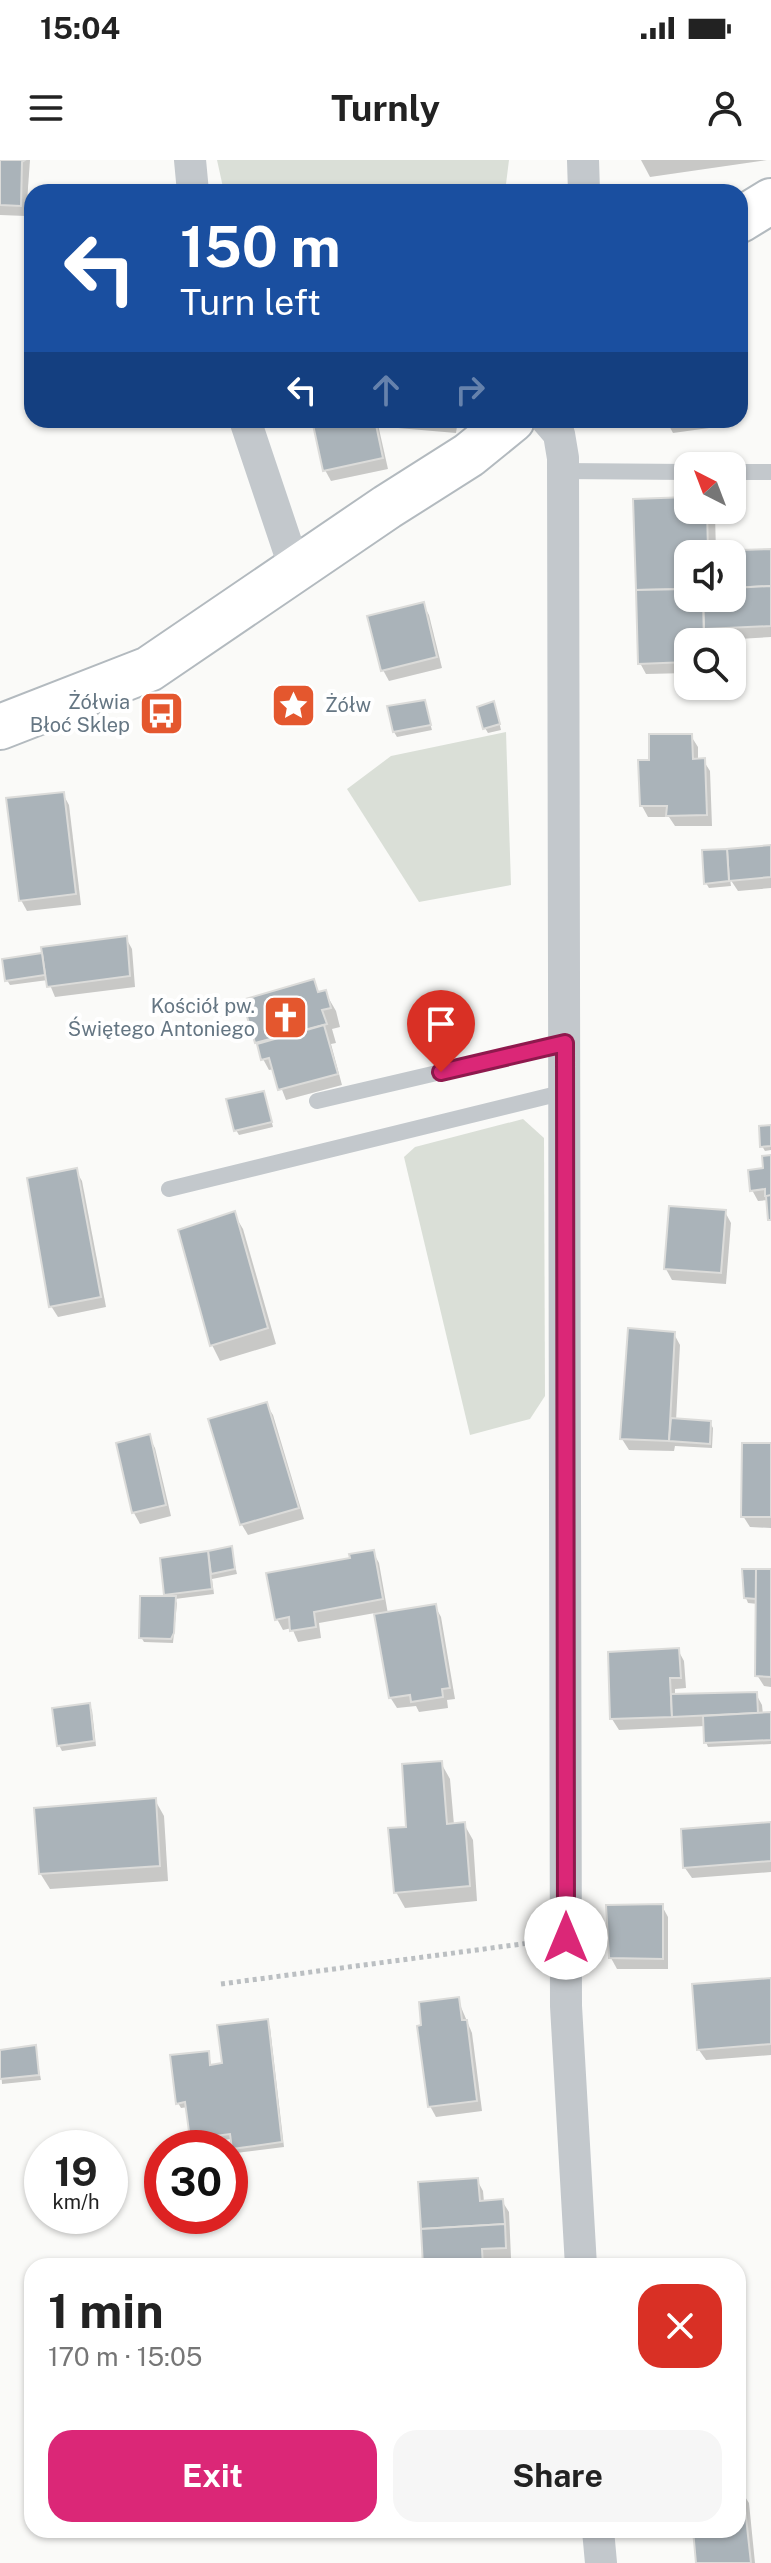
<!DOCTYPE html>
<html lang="en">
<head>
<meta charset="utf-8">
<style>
  :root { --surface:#fff; --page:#f6f6f6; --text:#222; --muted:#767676; --accent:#db2777 }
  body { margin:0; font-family:"Public Sans",sans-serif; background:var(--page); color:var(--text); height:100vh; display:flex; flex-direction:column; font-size:30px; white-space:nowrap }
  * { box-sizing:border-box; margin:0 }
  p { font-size:26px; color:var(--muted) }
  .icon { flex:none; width:44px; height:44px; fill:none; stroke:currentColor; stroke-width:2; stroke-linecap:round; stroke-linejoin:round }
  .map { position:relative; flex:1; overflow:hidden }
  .side { position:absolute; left:24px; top:2098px; width:722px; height:280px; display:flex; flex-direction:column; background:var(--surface); border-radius:24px; box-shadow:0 2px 6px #0004 }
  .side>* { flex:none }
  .hud { position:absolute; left:24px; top:24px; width:724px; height:244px; border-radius:24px; box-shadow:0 2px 6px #0004; background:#1a4fa0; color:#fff; overflow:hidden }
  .needle { width:52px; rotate:318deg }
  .fabs { position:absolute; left:674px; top:292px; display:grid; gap:16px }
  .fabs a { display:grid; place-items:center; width:72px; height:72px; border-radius:16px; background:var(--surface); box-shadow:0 2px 6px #0004; font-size:40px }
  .speed { position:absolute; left:24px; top:1970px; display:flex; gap:16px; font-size:40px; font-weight:700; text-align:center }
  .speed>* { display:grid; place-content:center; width:104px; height:104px; border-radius:50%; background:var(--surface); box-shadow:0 2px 6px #0004; line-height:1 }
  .speed small { font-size:20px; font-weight:400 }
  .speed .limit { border:12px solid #d22; background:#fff; color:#111 }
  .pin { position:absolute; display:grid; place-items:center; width:68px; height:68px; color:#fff; margin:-82px -34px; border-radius:50% 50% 50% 0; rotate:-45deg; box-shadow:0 0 8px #0007 }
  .pin .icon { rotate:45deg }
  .me { position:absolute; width:88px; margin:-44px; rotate:0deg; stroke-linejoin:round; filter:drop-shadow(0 0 6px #0008) }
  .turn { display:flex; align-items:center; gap:28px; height:168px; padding:0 24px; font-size:36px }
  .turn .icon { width:104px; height:104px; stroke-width:2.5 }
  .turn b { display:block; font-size:56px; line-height:68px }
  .lanes { display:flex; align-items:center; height:76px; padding:0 24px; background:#0003; justify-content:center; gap:40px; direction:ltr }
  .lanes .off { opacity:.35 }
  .round { display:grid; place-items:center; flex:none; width:84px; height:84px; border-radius:24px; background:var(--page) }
  .overview { display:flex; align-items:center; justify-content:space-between; height:136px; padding:0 24px }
  h1 { font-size:48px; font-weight:700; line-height:60px }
  .cta { display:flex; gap:16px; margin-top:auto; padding:16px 24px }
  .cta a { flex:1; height:92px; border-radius:24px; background:var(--accent); color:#fff; font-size:32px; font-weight:700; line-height:92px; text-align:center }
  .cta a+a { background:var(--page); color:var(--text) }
  .status { display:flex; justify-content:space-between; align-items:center; height:56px; padding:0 40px; background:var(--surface); direction:ltr }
  .status svg { height:22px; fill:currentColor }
  header { display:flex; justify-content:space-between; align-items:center; height:104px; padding:0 24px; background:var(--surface); font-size:36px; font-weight:700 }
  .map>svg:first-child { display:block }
  .green { fill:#dadfd7 }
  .shadow { fill:#0003; fill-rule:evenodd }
  .building { fill:#aab3b9; stroke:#dcdcda; stroke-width:2 }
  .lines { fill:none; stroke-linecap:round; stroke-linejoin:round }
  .secondary-casing { stroke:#b3babf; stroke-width:48 }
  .path { stroke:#bbbfc2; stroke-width:5; stroke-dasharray:4 4; stroke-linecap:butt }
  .lane { stroke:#c3c8cc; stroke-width:16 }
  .street { stroke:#c3c8cc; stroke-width:32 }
  .secondary { stroke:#fff; stroke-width:44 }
  .route-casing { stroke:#8e194d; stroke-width:20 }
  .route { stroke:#db2777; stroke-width:14 }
  .labels { text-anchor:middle; stroke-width:8; stroke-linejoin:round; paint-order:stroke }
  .poi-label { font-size:20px; fill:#657683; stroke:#fff; text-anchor:end }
</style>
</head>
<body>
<div class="status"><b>15:04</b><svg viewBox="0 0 49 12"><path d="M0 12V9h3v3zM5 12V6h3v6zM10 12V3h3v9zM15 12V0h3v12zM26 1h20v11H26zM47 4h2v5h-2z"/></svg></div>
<header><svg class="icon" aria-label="menu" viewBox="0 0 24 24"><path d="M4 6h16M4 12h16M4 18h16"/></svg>Turnly<svg class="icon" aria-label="person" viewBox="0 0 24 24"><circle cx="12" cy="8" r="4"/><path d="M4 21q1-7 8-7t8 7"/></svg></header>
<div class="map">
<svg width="771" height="2403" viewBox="0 0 771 2403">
  <rect width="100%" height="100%" fill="#fafaf8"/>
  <g class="green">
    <path d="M217,0H509L505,32H224Z"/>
    <path d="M506,572L511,725L419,742L347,629L391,596Z"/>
    <path d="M523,959L544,978L545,1236L530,1259L470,1275L404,997L415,987Z"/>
  </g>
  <g class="shadow">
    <path d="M0,0H30L26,56L0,55Z"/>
    <path d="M641,0H767L650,17Z"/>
    <path d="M314,260H377L388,309L331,321L325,310Z"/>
    <path d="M393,260H458L456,273L398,268Z"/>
    <path d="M666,260H737L738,264L673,273Z"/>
    <path d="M688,339V350H712L715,354L716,393L771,391V477L688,482V513L646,514L640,503ZM688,394H732V438H688Z"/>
    <path d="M423,444L429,455L442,508L389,521L383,510Z"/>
    <path d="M424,543L432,570L397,577L394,572Z"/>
    <path d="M496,549L501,570L488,573L485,568Z"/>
    <path d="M691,576L698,587V600H703L710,611L712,666H675L669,657H648L642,646L651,602Z"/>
    <path d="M63,634L69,645L81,745L27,751L21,740Z"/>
    <path d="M771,687V728L738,731L730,719L731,726L709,728L706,723Z"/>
    <path d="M126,778L132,789L135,827L55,837L48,820L10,825L7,820L41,796Z"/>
    <path d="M313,821L320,834L325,832L336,851L340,867L332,869L336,883L331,884L342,925L286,940L274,909L269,910L263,899L258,882Z"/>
    <path d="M266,939L273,967L239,975L236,970Z"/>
    <path d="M771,968V990L765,991L762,986Z"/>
    <path d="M771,997V1061L768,1040L758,1041L752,1030Z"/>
    <path d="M76,1011L82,1021L106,1147L58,1157L51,1146Z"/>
    <path d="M725,1052L731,1063L726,1124L672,1120L666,1109Z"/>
    <path d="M234,1054L243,1069L276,1184L220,1201L212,1185Z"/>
    <path d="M674,1174L680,1185L676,1261L710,1263L713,1268L712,1288L675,1286L674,1291L629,1290L622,1279Z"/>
    <path d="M266,1244L273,1255L304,1359L248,1375L242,1365L210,1260Z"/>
    <path d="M149,1277L155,1288L171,1356L140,1364L134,1353L118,1284Z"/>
    <path d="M771,1285V1368L750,1367L743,1356Z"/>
    <path d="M231,1388L237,1414L212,1419L214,1434L175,1439L177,1443L173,1483L144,1482L141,1477L168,1438L162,1400Z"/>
    <path d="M373,1392L379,1403L388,1454L435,1446L441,1457L455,1539L447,1540L448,1548L419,1552L416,1546L397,1548L390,1537L375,1453L319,1463L321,1478L298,1482L292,1468L283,1470L277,1459L352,1399Z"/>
    <path d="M771,1411V1527L764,1526L757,1515L758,1444L748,1443L746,1438Z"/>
    <path d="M678,1490L684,1501L686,1528L675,1529V1536L756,1534L762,1545L763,1555H771V1584L708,1587L706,1582L705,1566L619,1570L612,1559Z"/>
    <path d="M89,1545L92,1550L96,1586L62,1591L59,1585Z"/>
    <path d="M441,1603L450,1619L454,1665L464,1664L473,1680L477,1741L405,1748L396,1732L408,1669Z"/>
    <path d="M155,1640L164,1656L168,1721L50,1729L40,1713Z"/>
    <path d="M771,1664V1712L692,1718L685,1708Z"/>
    <path d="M662,1746L668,1757V1809H617L611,1798Z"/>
    <path d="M771,1820V1895L706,1900L699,1890Z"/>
    <path d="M458,1840L472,1873L482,1951L436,1957L430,1946Z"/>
    <path d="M267,1862L270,1867L284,1987L236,1993L232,1979L195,1983L188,1947L181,1948L178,1943L208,1893L212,1907L224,1905Z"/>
    <path d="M35,1888L41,1920L2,1924L0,1892Z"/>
    <path d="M477,2020L483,2031L484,2042L502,2041L509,2052L511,2098L487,2100L488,2106H425Z"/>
    <path d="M738,2332H742L749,2343L755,2403H699L696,2370H738Z"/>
  </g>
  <g class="building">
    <path d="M0,0H25L22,2L21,46L0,45Z"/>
    <path d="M312,260H375L383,298L323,311Z"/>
    <path d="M688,337V350H707L708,391L771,389V426L732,428V394H688V429L636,430L633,339Z"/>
    <path d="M771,426V466L704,469L703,438H732V428Z"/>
    <path d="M688,429V438H703L704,482H688V502L638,504L636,430Z"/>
    <path d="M424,442L437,497L381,511L367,456Z"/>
    <path d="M425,540L431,565L393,572L387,546Z"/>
    <path d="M494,541L500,564L483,569L477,547Z"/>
    <path d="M649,574H692L693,599L705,598L707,655L666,656L667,646H640L638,600H649Z"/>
    <path d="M64,632L76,734L19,741L6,638Z"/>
    <path d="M771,685V717L729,721L727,689Z"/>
    <path d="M727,689L729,721L704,724L702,690Z"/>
    <path d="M127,776L130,816L47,827L41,787Z"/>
    <path d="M42,793L45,815L5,821L2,799Z"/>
    <path d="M314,819L318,832L326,830L331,848L322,850L327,864L255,883L242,840Z"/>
    <path d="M324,865L338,914L278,930L269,898L261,900L257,884Z"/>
    <path d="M264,931L272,962L234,971L226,939Z"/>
    <path d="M771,965V986L760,987L759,966Z"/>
    <path d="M771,995V1036H765V1029L750,1031L748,1010L763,1008L762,996Z"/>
    <path d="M77,1008L101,1137L49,1147L27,1018Z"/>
    <path d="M771,1035V1060H768L766,1036Z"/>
    <path d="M669,1046L726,1050L721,1113L664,1109Z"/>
    <path d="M235,1051L268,1168L210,1186L178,1070Z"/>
    <path d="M628,1168L675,1172L669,1281L620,1279Z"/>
    <path d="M267,1242L299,1348L240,1365L208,1259Z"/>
    <path d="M671,1258L711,1261L710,1284L669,1281Z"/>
    <path d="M150,1274L166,1345L132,1353L116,1283Z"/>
    <path d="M742,1283H771V1357H741Z"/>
    <path d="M232,1386L235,1409L211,1414L208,1391Z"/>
    <path d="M374,1390L383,1439L314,1452L316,1467L290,1471L289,1457L275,1460L266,1413L350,1398L349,1394Z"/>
    <path d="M208,1391L212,1429L164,1435L160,1398Z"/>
    <path d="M742,1409H756V1439L744,1438Z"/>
    <path d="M756,1409H771V1517L755,1516Z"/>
    <path d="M140,1436H176L174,1473L171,1479L139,1478Z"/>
    <path d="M436,1444L450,1528L442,1529L443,1537L411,1542L410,1535L389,1538L374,1454Z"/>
    <path d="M679,1488L681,1518H670L672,1557L610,1559L608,1492Z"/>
    <path d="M757,1532L758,1553L672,1557L671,1534Z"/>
    <path d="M90,1543L94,1581L57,1586L52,1548Z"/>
    <path d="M771,1552V1580L704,1583L703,1556Z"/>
    <path d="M442,1601L447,1664L465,1662L470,1726L394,1733L388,1668L406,1667L402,1604Z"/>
    <path d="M156,1638L160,1706L39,1714L34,1648Z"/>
    <path d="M771,1662V1701L683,1708L681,1669Z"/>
    <path d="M663,1744V1799L609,1798L606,1745Z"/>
    <path d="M771,1818V1884L697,1890L692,1824Z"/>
    <path d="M459,1837L462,1860H467L477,1941L428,1947L417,1866L421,1865L419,1842Z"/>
    <path d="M268,1859L282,1982L232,1989L230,1974L190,1979L185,1942L176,1944L170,1895L209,1891L210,1905L222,1903L217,1865Z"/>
    <path d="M36,1885L39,1915L0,1919V1890Z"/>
    <path d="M478,2018L480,2041L503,2039L505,2064L421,2069L418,2022Z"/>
    <path d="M505,2064L506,2088L482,2089L483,2106H423L421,2069Z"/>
    <path d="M738,2330H743L751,2403H696L693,2370H738Z"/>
  </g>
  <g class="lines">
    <defs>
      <g id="secondary">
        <path d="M740,60L771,41"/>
        <path d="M0,567L149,509L387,347L469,295L512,260"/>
      </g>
    </defs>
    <use href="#secondary" class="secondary-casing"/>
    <path class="path" d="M221,1824L529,1783"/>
    <g class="lane">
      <path d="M562,311L688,312"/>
      <path d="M732,312H771"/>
      <path d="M317,941L565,883"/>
      <path d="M169,1029L565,932"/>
    </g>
    <g class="street">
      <path d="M190,0L193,32"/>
      <path d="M583,0L584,32"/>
      <path d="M245,260L295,409"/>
      <path d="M547,260L559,274L563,298L566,1846L581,2106"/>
      <path d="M598,2370L601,2403"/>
    </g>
    <use href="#secondary" class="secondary"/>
  </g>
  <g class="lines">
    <defs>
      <path id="route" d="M441,912L565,883L566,1778"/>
    </defs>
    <use href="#route" class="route-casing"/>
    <use href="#route" class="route"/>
  </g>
  <defs>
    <symbol id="sight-square" viewBox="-11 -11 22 22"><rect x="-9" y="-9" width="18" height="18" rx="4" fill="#e4572e" stroke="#fff"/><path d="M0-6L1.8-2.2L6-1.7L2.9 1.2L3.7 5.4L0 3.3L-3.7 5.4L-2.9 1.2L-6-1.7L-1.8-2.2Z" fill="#fff"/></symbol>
    <symbol id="bus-square" viewBox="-11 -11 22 22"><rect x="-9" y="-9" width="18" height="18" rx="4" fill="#e4572e" stroke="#fff"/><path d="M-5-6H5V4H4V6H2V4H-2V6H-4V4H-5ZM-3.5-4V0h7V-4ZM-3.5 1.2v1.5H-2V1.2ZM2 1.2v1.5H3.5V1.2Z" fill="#fff"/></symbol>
    <symbol id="church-square" viewBox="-11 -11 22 22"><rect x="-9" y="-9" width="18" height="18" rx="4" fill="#e4572e" stroke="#fff"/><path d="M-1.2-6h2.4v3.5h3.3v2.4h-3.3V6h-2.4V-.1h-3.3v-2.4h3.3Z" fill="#fff"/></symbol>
  </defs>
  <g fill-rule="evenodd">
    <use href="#sight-square" x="268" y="520" width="51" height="51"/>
    <use href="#bus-square" x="136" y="528" width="51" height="51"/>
    <use href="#church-square" x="260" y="832" width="51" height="51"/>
  </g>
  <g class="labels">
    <g class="poi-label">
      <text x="130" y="549">Żółwia<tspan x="130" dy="23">Błoć Sklep</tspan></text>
      <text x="325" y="552" text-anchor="start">Żółw</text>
      <text x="255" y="853">Kościół pw.<tspan x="255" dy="23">Świętego Antoniego</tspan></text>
    </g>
  </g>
</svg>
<div class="fabs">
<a><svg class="needle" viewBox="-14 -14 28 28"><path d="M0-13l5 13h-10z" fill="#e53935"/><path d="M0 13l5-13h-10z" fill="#767676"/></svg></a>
<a><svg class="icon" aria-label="sound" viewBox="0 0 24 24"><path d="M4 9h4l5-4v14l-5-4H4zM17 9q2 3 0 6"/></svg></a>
<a><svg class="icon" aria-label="search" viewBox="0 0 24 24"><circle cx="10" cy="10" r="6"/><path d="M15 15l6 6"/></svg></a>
</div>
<div class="speed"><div>19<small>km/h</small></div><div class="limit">30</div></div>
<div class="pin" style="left:441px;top:912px;background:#d93025"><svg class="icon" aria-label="arrive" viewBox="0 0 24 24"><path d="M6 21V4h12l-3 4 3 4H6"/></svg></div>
<svg class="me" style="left:566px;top:1778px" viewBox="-20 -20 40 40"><circle r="19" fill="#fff"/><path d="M0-13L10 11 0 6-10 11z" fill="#db2777"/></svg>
<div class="hud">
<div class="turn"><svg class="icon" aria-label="left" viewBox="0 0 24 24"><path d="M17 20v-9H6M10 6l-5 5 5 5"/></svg><div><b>150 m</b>Turn left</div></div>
<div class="lanes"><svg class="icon" aria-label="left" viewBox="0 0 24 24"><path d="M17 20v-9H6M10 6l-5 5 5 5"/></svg><svg class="icon off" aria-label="ahead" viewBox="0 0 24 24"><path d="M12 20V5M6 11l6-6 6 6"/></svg><svg class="icon off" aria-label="right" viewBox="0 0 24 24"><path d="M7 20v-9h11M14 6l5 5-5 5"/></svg></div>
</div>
<section class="side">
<div class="overview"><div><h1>1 min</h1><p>170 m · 15:05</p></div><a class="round" style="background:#d93025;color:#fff"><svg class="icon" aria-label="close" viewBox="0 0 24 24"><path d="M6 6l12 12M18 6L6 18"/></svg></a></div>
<div class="cta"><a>Exit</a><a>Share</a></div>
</section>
</div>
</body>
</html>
